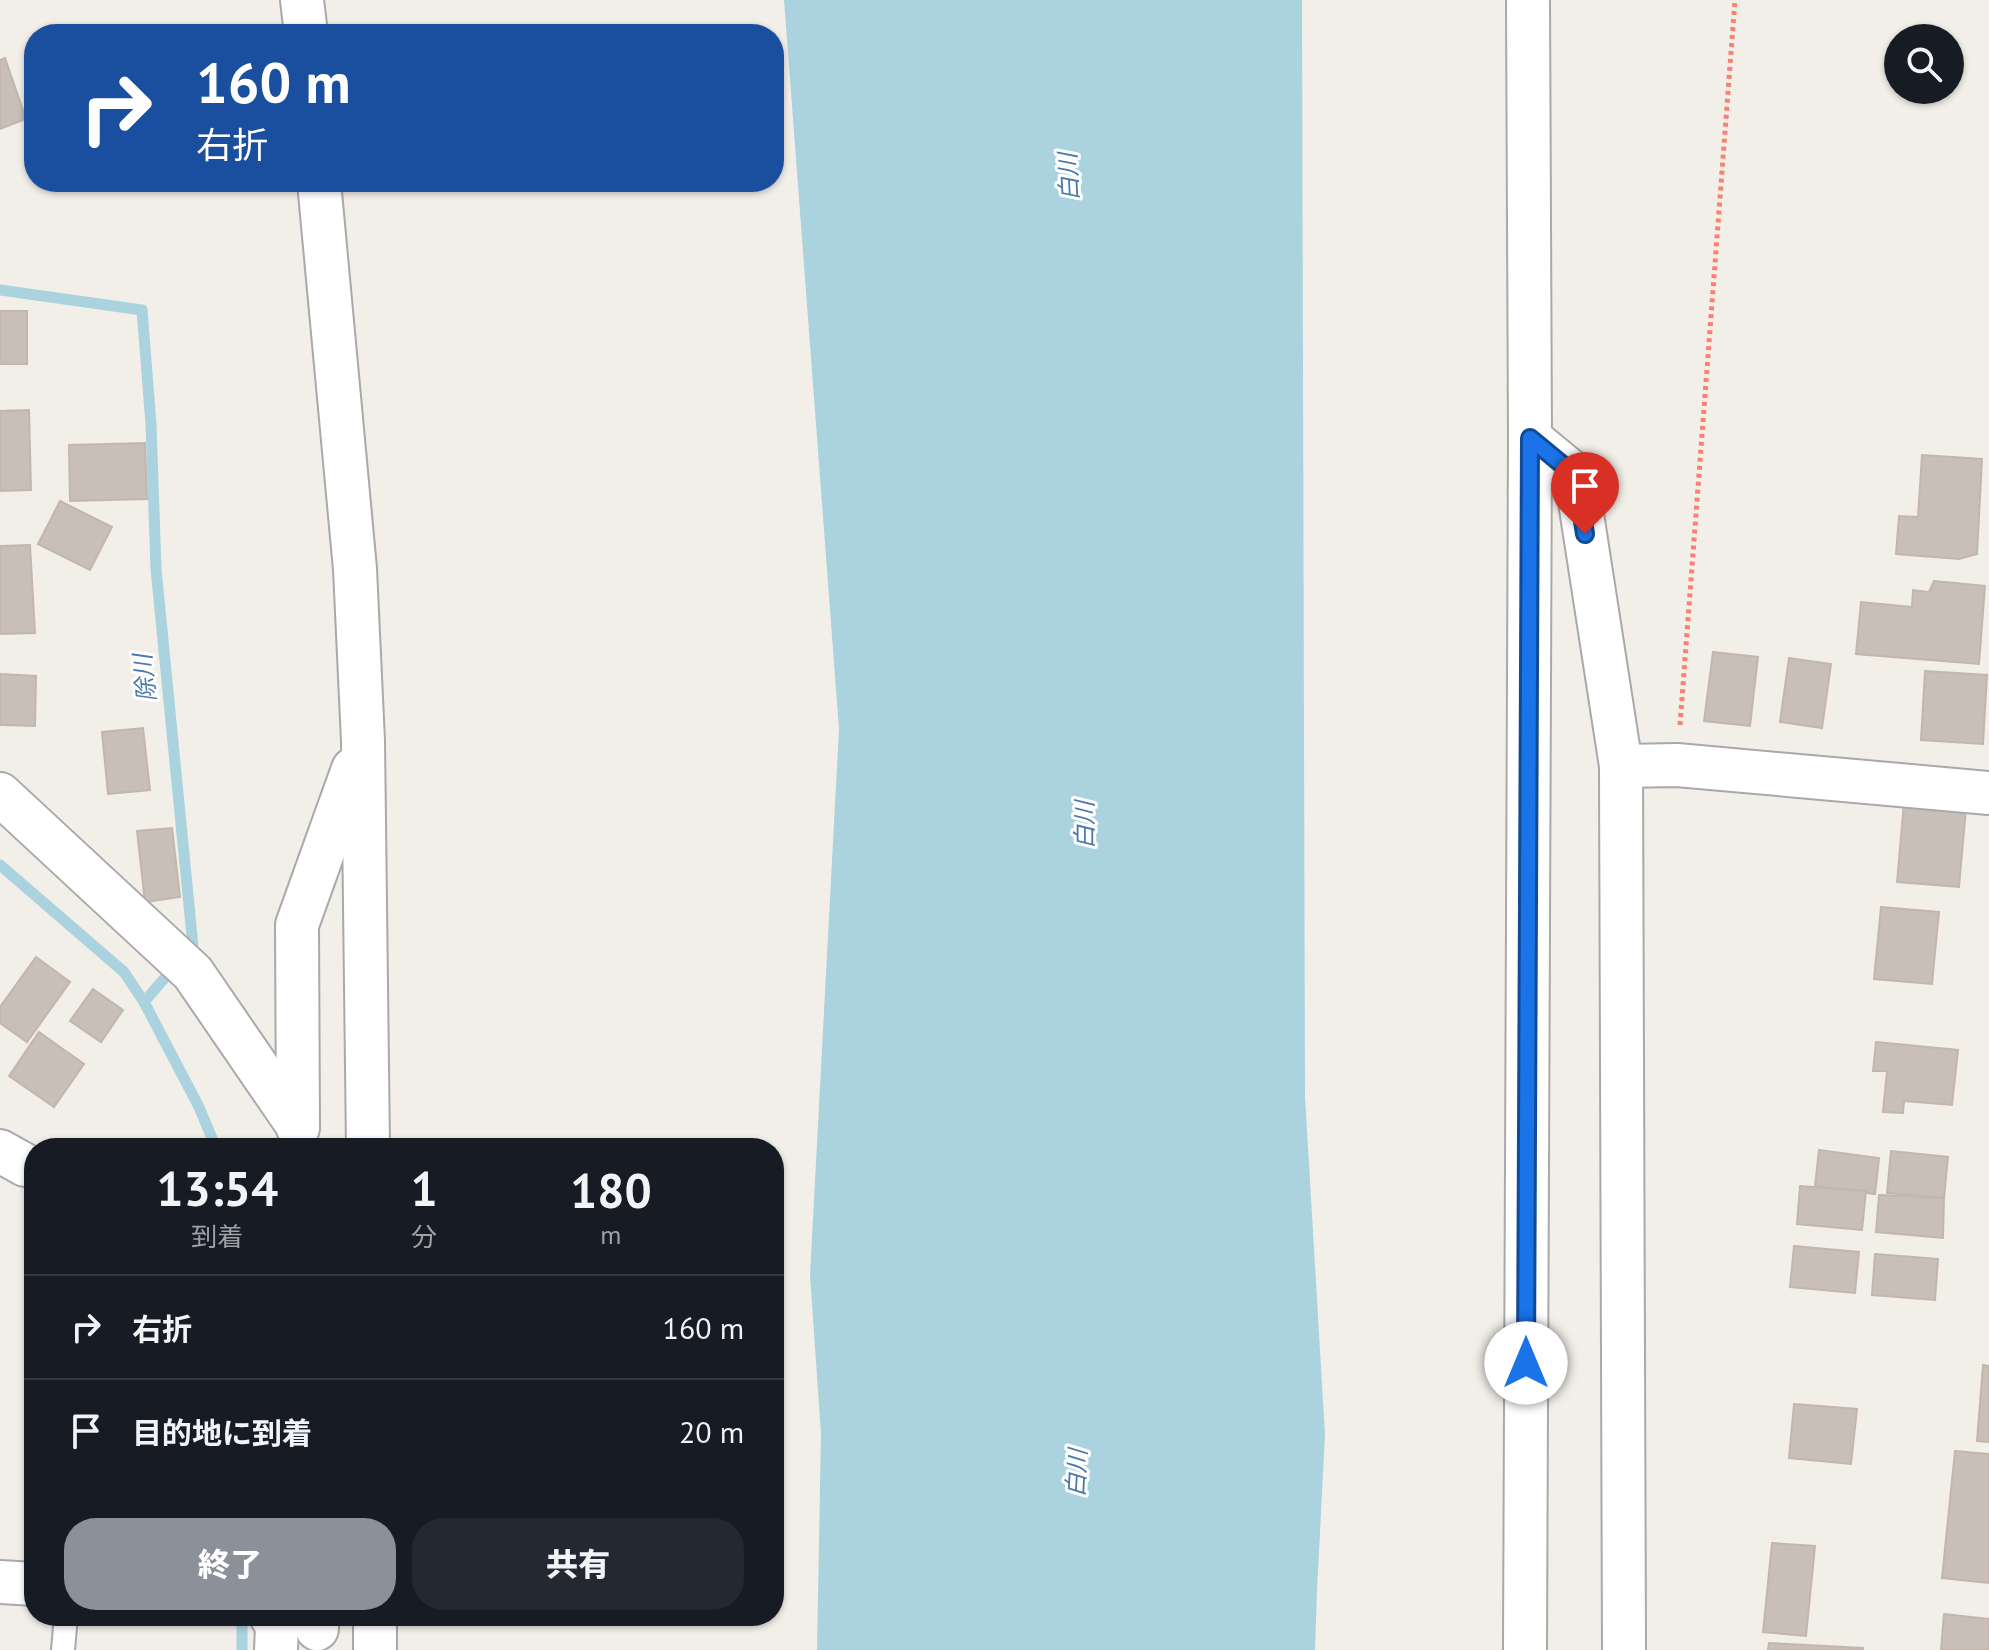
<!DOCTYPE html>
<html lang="ja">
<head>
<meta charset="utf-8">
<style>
  :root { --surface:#171b24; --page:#242831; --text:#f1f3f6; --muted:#9ea1a6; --line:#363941; --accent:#8c9099 }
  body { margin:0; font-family:"PT Sans","Noto Sans JP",sans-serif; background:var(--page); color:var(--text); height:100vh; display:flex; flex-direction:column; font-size:30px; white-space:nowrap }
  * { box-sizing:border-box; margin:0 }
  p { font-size:26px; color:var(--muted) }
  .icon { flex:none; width:44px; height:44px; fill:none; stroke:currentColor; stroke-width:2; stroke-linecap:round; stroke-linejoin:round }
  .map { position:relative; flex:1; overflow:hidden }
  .panel { position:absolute; left:24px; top:1138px; width:760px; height:488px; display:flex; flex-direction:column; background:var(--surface); border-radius:32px; box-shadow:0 2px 6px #0004 }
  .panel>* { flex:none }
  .top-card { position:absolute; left:24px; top:24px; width:760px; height:168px; border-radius:32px; box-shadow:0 2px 6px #0004; background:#1a4fa0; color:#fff; overflow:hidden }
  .fabs { position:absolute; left:1884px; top:24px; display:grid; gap:16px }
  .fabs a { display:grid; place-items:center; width:80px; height:80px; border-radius:50%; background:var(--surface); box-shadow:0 2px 6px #0004; font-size:40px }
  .pin { position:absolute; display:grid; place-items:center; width:68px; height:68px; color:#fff; margin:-82px -34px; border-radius:50% 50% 50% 0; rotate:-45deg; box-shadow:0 0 8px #0007 }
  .pin .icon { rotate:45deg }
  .me { position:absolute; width:88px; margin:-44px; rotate:0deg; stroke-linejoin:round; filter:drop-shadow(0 0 6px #0008) }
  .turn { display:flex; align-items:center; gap:28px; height:168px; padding:0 40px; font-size:36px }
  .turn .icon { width:104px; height:104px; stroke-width:2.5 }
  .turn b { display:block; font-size:56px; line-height:68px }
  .eta { display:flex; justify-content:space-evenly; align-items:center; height:136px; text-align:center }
  .eta b { font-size:48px; font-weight:800; line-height:56px }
  .cta { display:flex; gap:16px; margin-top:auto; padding:16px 40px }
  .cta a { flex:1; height:92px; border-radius:32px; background:var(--accent); color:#fff; font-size:32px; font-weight:800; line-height:92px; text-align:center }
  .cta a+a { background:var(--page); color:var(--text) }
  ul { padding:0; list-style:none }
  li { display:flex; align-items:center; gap:24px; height:104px; padding:0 40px; border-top:2px solid var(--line) }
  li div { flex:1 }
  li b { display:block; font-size:30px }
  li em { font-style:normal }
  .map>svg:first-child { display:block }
  .water { fill:#aad3df }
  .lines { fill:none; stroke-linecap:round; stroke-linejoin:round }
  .stream { stroke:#aad3df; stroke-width:11 }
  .building { fill:#c7bfb8; stroke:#c4b6ab; stroke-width:2 }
  .service-casing { stroke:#a9a9a9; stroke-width:26 }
  .minor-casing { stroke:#a9a9a9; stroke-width:46 }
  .path { stroke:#fa8072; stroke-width:5; stroke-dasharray:4 4; stroke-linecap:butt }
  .service { stroke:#fff; stroke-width:22 }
  .minor { stroke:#fff; stroke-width:42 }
  .route-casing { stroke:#114b97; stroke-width:20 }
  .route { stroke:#1a73e8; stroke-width:14 }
  .labels { text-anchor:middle; stroke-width:6; stroke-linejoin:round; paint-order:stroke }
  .water-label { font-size:24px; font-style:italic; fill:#4a7aab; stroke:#fff }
</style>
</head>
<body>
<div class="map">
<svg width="1989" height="1650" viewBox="0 0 1989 1650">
  <rect width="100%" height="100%" fill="#f2efe9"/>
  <path class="water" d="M784,0H1302L1305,1096L1325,1435L1317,1591L1315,1650H817L821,1434L810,1275L839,729Z"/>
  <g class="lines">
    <g class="stream">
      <path d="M0,290L142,310L151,424L156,569L193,946L187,953"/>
      <path d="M0,865L124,972L144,1002L199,1107L216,1148"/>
      <path d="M144,1002L175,966"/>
      <path d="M242,1616V1650"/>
    </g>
  </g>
  <g class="building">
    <path d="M5,58L26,119L0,129V60Z"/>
    <rect x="0" y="311" width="27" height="53"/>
    <path d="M29,410L31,490L0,491V411Z"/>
    <path d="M145,443L147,499L70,501L69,445Z"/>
    <path d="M1922,455L1982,459L1977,554L1959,559L1896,554L1899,516L1918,517Z"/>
    <path d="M60,501L112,527L90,570L38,544Z"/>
    <path d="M30,545L35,633L0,634V546Z"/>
    <path d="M1934,581L1985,586L1979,664L1856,654L1861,602L1912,607L1913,590L1929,592Z"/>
    <path d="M1713,652L1758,657L1750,726L1704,721Z"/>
    <path d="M1789,658L1831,664L1822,728L1780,722Z"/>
    <path d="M1925,671L1987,675L1983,744L1921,740Z"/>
    <path d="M0,674L36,676L35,726L0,725Z"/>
    <path d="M143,728L150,790L108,794L102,732Z"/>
    <path d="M1904,803L1966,808L1959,887L1897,882Z"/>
    <path d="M172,828L180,897L145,902L137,831Z"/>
    <path d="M1881,907L1939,912L1932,984L1874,979Z"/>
    <path d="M36,957L70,982L27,1042L0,1023V1007Z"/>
    <path d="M93,989L123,1010L101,1042L70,1021Z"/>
    <path d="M39,1032L84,1064L54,1107L9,1076Z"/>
    <path d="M1876,1042L1958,1050L1952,1105L1904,1101L1903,1113L1883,1112L1887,1071H1873Z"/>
    <path d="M1819,1150L1879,1158L1875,1194L1815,1186Z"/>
    <path d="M1891,1151L1948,1157L1944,1198L1887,1193Z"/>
    <path d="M1800,1186L1866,1191L1862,1230L1797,1224Z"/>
    <path d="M1879,1195L1944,1198L1943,1238L1876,1232Z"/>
    <path d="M1794,1246L1859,1252L1855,1293L1790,1287Z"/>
    <path d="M1875,1254L1938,1259L1935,1300L1872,1295Z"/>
    <path d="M1983,1365L1989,1366V1442L1977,1441Z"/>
    <path d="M1794,1404L1857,1409L1851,1464L1789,1458Z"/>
    <path d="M1955,1451L1989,1454V1583L1942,1578Z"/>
    <path d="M1772,1543L1815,1546L1806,1636L1763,1632Z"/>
    <path d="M1944,1614L1989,1619V1650H1941Z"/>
    <path d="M1769,1643L1863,1648V1650H1768Z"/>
  </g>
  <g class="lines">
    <defs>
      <path id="service" d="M63,1650L66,1616"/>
      <g id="minor">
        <path d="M302,0L306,34"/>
        <path d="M319,182L355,569L363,741L368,1148"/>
        <path d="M1530,438L1576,476L1621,766L1624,1650"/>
        <path d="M1621,766L1677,765L1989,793"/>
        <path d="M0,794L193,973L298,1126"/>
        <path d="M298,1128L297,925L353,769"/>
        <path d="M0,1151L25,1165"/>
        <path d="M0,1582L34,1584"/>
        <path d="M271,1616L277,1626L276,1650"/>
        <path d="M317,1616V1629"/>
        <path d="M375,1616V1650"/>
        <path d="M1525,1650L1530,438L1528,0"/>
      </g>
    </defs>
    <use href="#service" class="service-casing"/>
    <use href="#minor" class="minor-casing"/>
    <path class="path" d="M1680,725L1735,0"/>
    <use href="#service" class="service"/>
    <use href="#minor" class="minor"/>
  </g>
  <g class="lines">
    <defs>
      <path id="route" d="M1526,1363L1530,438L1576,476L1585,534"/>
    </defs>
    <use href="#route" class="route-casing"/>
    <use href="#route" class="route"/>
  </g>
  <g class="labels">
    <g class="water-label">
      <text transform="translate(1069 177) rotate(-93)" y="8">白川</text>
      <text transform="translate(145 678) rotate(-96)" y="8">除川</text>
      <text transform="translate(1085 825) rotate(-90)" y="8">白川</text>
      <text transform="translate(1077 1473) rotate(-87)" y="8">白川</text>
    </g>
  </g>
</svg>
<div class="fabs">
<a><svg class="icon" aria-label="search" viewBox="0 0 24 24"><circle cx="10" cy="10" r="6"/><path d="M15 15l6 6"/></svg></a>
</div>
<div class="pin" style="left:1585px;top:534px;background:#d93025"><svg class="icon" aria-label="arrive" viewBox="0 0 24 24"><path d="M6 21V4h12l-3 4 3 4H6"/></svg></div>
<svg class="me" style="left:1526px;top:1363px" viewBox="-20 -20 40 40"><circle r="19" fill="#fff"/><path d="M0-13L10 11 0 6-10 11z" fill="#1a73e8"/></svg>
<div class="top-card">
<div class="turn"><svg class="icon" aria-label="right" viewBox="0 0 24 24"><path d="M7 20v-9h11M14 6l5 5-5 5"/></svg><div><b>160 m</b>右折</div></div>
</div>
<section class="panel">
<div class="eta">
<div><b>13:54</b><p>到着</p></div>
<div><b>1</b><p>分</p></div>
<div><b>180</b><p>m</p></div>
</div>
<ul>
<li><svg class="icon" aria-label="right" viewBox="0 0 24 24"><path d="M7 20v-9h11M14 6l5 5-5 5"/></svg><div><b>右折</b></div><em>160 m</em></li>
<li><svg class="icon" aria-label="arrive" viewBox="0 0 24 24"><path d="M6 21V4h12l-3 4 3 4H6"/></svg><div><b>目的地に到着</b></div><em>20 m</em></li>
</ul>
<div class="cta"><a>終了</a><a>共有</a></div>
</section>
</div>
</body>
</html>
